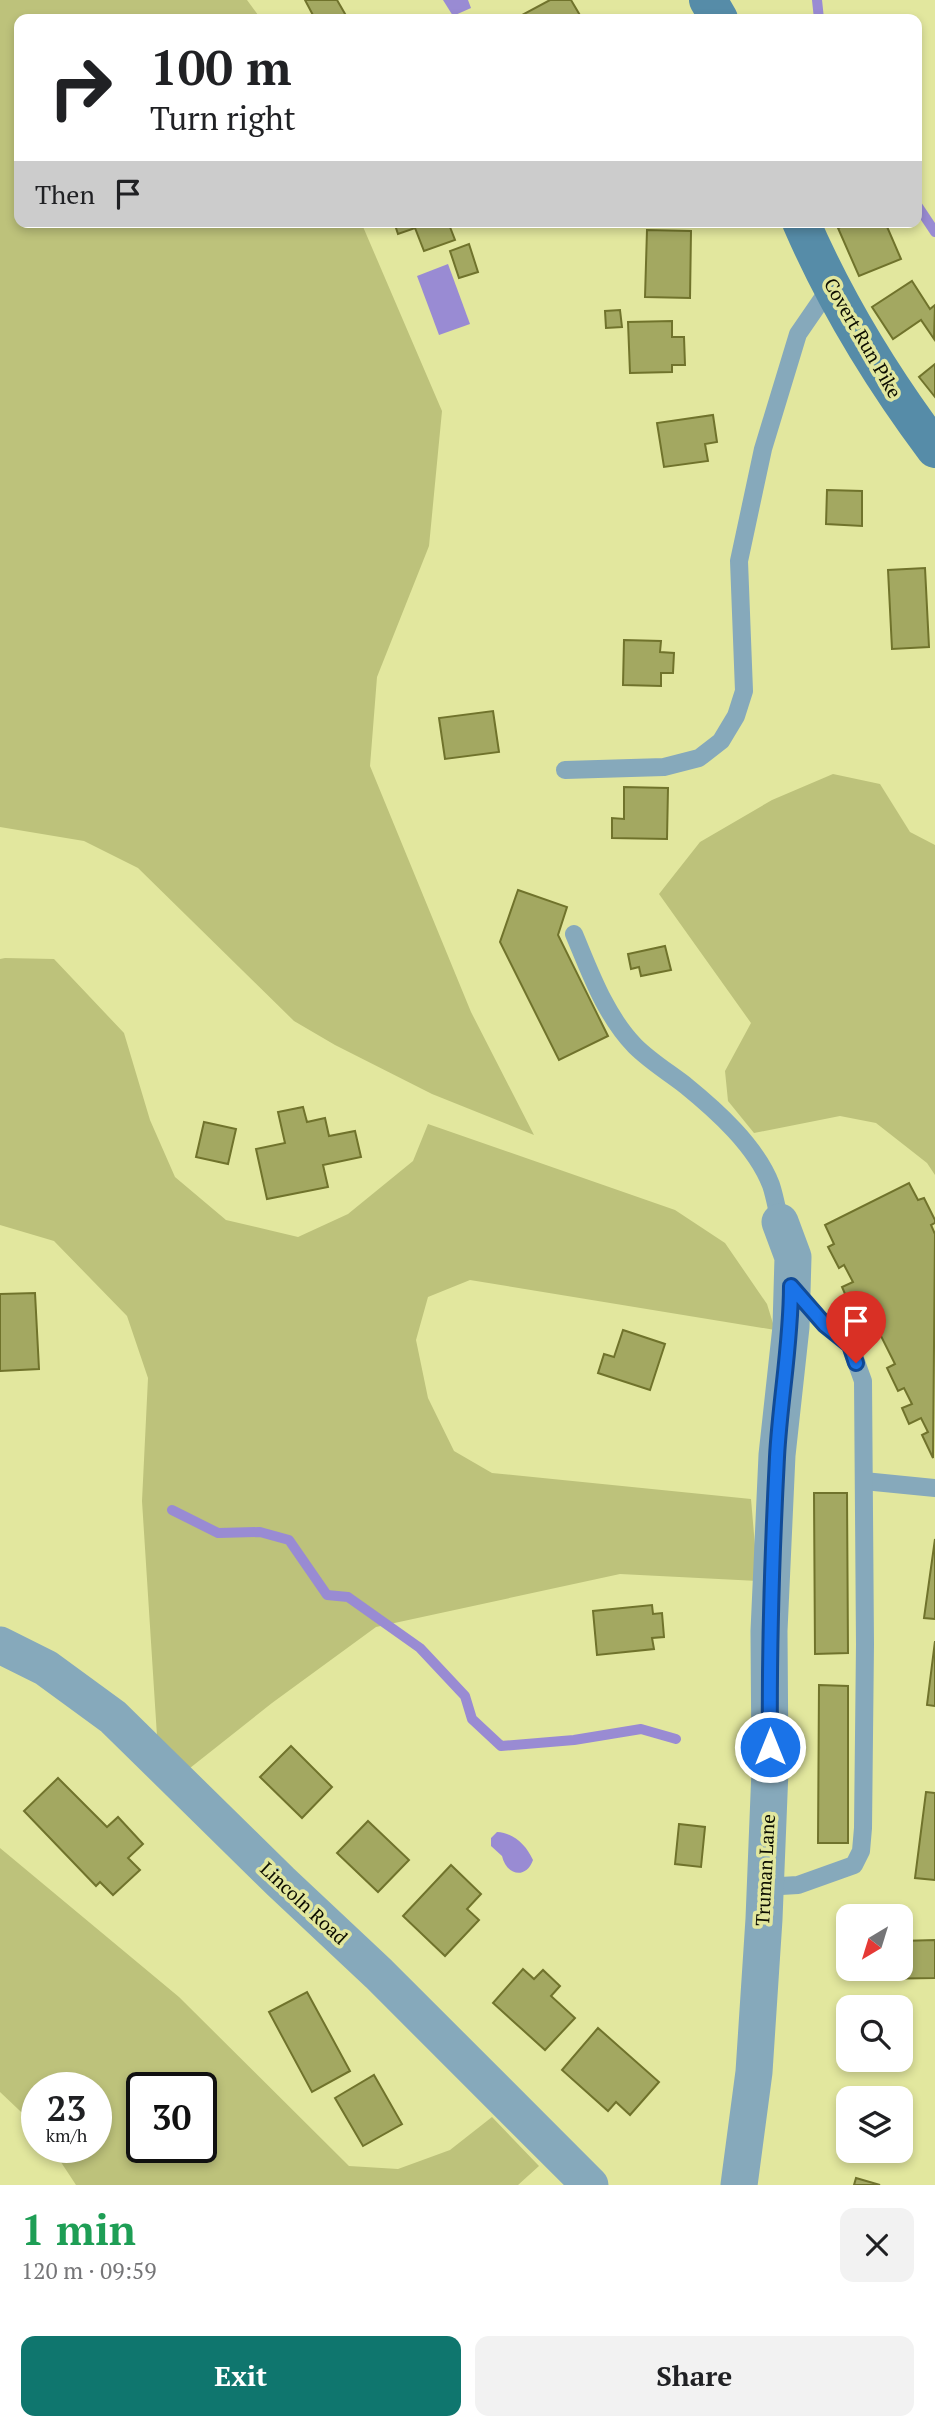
<!DOCTYPE html>
<html lang="en">
<head>
<meta charset="utf-8">
<style>
  :root { --surface:#fff; --page:#f2f2f2; --text:#202124; --muted:#757577; --accent:#0f766e }
  body { margin:0; font-family:"PT Serif",serif; background:var(--page); color:var(--text); height:100vh; display:flex; flex-direction:column; font-size:26px; white-space:nowrap }
  * { box-sizing:border-box; margin:0 }
  p { font-size:23px; color:var(--muted) }
  .icon { flex:none; width:38px; height:38px; fill:none; stroke:currentColor; stroke-width:2; stroke-linecap:round; stroke-linejoin:round }
  .map { position:relative; height:2185px; overflow:hidden }
  .side { display:flex; flex-direction:column; background:var(--surface); flex:1 }
  .side>* { flex:none }
  .banner { position:absolute; left:14px; top:14px; width:908px; height:214px; border-radius:14px; box-shadow:0 4px 10px #0003; background:#fff; color:var(--text); overflow:hidden }
  .needle { width:46px; rotate:218deg }
  .tools { position:absolute; left:836px; top:1904px; display:grid; gap:14px }
  .tools a { display:grid; place-items:center; width:77px; height:77px; border-radius:14px; background:var(--surface); box-shadow:0 4px 10px #0003; font-size:35px }
  .speed { position:absolute; left:21px; top:2072px; display:flex; gap:14px; font-size:35px; font-weight:700; text-align:center }
  .speed>* { display:grid; place-content:center; width:91px; height:91px; border-radius:50%; background:var(--surface); box-shadow:0 4px 10px #0003; line-height:1 }
  .speed small { font-size:18px; font-weight:400 }
  .speed .limit { border:4px solid #111; border-radius:10px; background:#fff; color:#111 }
  .pin { position:absolute; display:grid; place-items:center; width:60px; height:60px; color:#fff; margin:-72px -30px; border-radius:50% 50% 50% 0; rotate:-45deg; box-shadow:0 0 7px #0007 }
  .pin .icon { rotate:45deg }
  .me { position:absolute; width:77px; margin:-38px; rotate:0deg; stroke-linejoin:round; filter:drop-shadow(0 0 5px #0008) }
  .turn { display:flex; align-items:center; gap:24px; height:147px; padding:0 21px; font-size:32px }
  .turn .icon { width:91px; height:91px; stroke-width:2.5 }
  .turn b { display:block; font-size:49px; line-height:60px }
  .then { display:flex; align-items:center; height:66px; padding:0 21px; background:#0003; gap:14px; font-size:26px }
  .round { display:grid; place-items:center; flex:none; width:74px; height:74px; border-radius:14px; background:var(--page) }
  .summary { display:flex; align-items:center; justify-content:space-between; height:119px; padding:0 21px }
  h1 { font-size:42px; font-weight:700; line-height:52px; color:#1e9e55 }
  .action { display:flex; gap:14px; margin-top:auto; padding:14px 21px }
  .action a { flex:1; height:80px; border-radius:14px; background:var(--accent); color:#fff; font-size:28px; font-weight:700; line-height:80px; text-align:center }
  .action a+a { background:var(--page); color:var(--text) }
  .map>svg:first-child { display:block }
  .green { fill:#bdc27b; fill-rule:evenodd }
  .water { fill:#998bd3 }
  .lines { fill:none; stroke-linecap:round; stroke-linejoin:round }
  .stream { stroke:#998bd3; stroke-width:10 }
  .building { fill:#a3a861; stroke:#70732c; stroke-width:2 }
  .lane { stroke:#86a9bb; stroke-width:18 }
  .street { stroke:#86a9bb; stroke-width:37 }
  .secondary { stroke:#568ca8; stroke-width:38 }
  .route-casing { stroke:#114b97; stroke-width:18 }
  .route { stroke:#1a73e8; stroke-width:12 }
  .labels { text-anchor:middle; stroke-width:7; stroke-linejoin:round; paint-order:stroke }
  .street-label { font-size:19px; fill:#0c0d00; stroke:#e2e79e }
</style>
</head>
<body>
<div class="map">
<svg width="935" height="2185" viewBox="0 0 935 2185">
  <rect width="100%" height="100%" fill="#e2e79e"/>
  <g class="green">
    <path d="M0,0H247L261,19H19V222H361L442,411L429,546L377,677L370,766L471,1012L534,1135L432,1094L335,1045L294,1021L138,868L84,841L0,827Z"/>
    <path d="M833,774L880,784L910,832L935,845V1175L927,1163L876,1123L840,1116L754,1133L728,1101L725,1071L751,1023L659,894L700,842L772,800Z"/>
    <path d="M5,958L54,959L124,1033L150,1120L175,1177L226,1220L298,1237L348,1214L413,1161L428,1124L675,1210L725,1243L767,1304L775,1330L470,1280L428,1297L416,1340L428,1398L454,1451L492,1473L751,1499L758,1581L620,1574L376,1627L272,1703L190,1768L157,1736L142,1501L148,1378L127,1316L54,1241L0,1225V959Z"/>
    <path d="M0,1848L179,1997L349,2166L398,2169L450,2150L492,2117L539,2166L518,2185H76L51,2147H96V2088H37V2127L0,2092ZM142,2088H201V2147H142Z"/>
  </g>
  <g class="water">
    <path d="M443,0H468L471,8L453,16Z"/>
    <path d="M448,264L470,324L439,335L417,276Z"/>
    <path d="M497,1832C514,1833 526,1845 533,1860C526,1880 506,1875 502,1856L491,1846V1838Z"/>
  </g>
  <g class="lines">
    <g class="stream">
      <path d="M817,0L819,19"/>
      <path d="M917,205L935,232"/>
      <path d="M172,1510L218,1533L260,1532L289,1540L327,1595L348,1597L420,1648L465,1696L472,1719L501,1746L574,1740L641,1729L676,1739"/>
    </g>
  </g>
  <g class="building">
    <path d="M305,0H337L348,19H315Z"/>
    <path d="M550,0H571L581,17L575,19H522L520,16Z"/>
    <path d="M394,222H448L455,240L424,251L415,228L398,234Z"/>
    <path d="M847,222H885L901,259L859,276L838,228L848,224Z"/>
    <path d="M647,230L691,231L690,298L645,297Z"/>
    <path d="M469,244L478,272L459,278L450,251Z"/>
    <path d="M912,281L930,309L935,305L934,339L921,320L893,339L872,307Z"/>
    <path d="M620,310L622,327L606,328L605,311Z"/>
    <path d="M672,321V337H684L685,365H672V372L630,373L628,322Z"/>
    <path d="M935,364V397L919,377Z"/>
    <path d="M713,415L717,442L705,444L708,461L664,467L657,423Z"/>
    <path d="M827,490L862,491V526L826,524Z"/>
    <path d="M925,568L929,647L892,649L888,570Z"/>
    <path d="M624,640L661,641L660,652L674,653L673,673H661V686L623,685Z"/>
    <path d="M493,711L499,752L445,759L439,718Z"/>
    <path d="M624,787L668,788L667,839L612,838V818L624,819Z"/>
    <path d="M518,890L567,907L558,935L608,1036L559,1060L500,942Z"/>
    <path d="M665,946L671,970L641,976L639,967L631,969L628,954Z"/>
    <path d="M303,1107L307,1122L325,1118L329,1136L355,1131L361,1157L323,1165L328,1187L267,1199L256,1149L285,1143L278,1112Z"/>
    <path d="M204,1122L236,1129L228,1164L196,1157Z"/>
    <path d="M909,1183L918,1200L924,1198L935,1220V1223L931,1225L935,1234L933,1458L922,1435L928,1432L921,1418L909,1424L902,1408L912,1404L904,1388L898,1391L887,1368L895,1364L880,1334L873,1337L861,1313L866,1310L860,1297L849,1303L842,1287L853,1282L844,1265L839,1268L828,1247L834,1244L825,1225Z"/>
    <path d="M35,1293L39,1369L0,1371V1294Z"/>
    <path d="M623,1330L665,1344L650,1390L598,1373L604,1354L614,1357Z"/>
    <path d="M814,1493H847L848,1653L815,1654Z"/>
    <path d="M935,1539V1619L924,1618Z"/>
    <path d="M652,1605L653,1614L662,1613L664,1637L652,1638L654,1649L597,1655L593,1611Z"/>
    <path d="M935,1641V1706L927,1705Z"/>
    <path d="M819,1685L848,1686V1843H818Z"/>
    <path d="M291,1746L332,1787L302,1818L260,1777Z"/>
    <path d="M58,1778L107,1827L118,1817L143,1844L128,1858L140,1870L113,1895L100,1882L96,1886L24,1811Z"/>
    <path d="M926,1792L935,1793V1880L915,1878Z"/>
    <path d="M368,1821L409,1860L378,1892L337,1853Z"/>
    <path d="M679,1824L705,1827L701,1867L675,1864Z"/>
    <path d="M451,1865L481,1894L467,1909L479,1920L445,1956L403,1916Z"/>
    <path d="M935,1940V1978L876,1979L875,1969H901V1941Z"/>
    <path d="M523,1969L534,1979L543,1970L560,1986L551,1996L575,2018L545,2050L493,2003Z"/>
    <path d="M307,1992L350,2071L312,2092L269,2012Z"/>
    <path d="M598,2028L659,2082L630,2115L616,2102L608,2111L562,2070Z"/>
    <path d="M374,2075L402,2124L363,2146L335,2098Z"/>
    <path d="M856,2178L880,2185H854Z"/>
  </g>
  <g class="lines">
    <g class="lane">
      <path d="M565,770L664,767L699,758L721,741L736,716L744,691L739,561L763,449L798,334L831,286"/>
      <path d="M574,934C590,972 605,1015 635,1046C650,1061 668,1072 685,1085C717,1111 756,1146 771,1185C775,1197 777,1210 780,1222"/>
      <path d="M864,1481L935,1488"/>
      <path d="M764,1887L798,1885L854,1865L861,1851L863,1828L865,1644L863,1381L850,1345L825,1325L795,1292"/>
    </g>
    <g class="street">
      <path d="M0,1645L46,1668L113,1717L281,1882L379,1974L590,2185"/>
      <path d="M739,2185L754,2072L764,1919L770,1770L769,1631L777,1455L791,1327L793,1257L780,1222"/>
    </g>
    <g class="secondary">
      <path d="M708,0L719,19"/>
      <path d="M801,222C836,303 882,378 935,449"/>
    </g>
  </g>
  <g class="lines">
    <defs>
      <path id="route" d="M770,1747C769,1650 772,1554 777,1457C780,1400 791,1344 791,1286L825,1325L850,1345L856,1363"/>
    </defs>
    <use href="#route" class="route-casing"/>
    <use href="#route" class="route"/>
  </g>
  <g class="labels">
    <g class="street-label">
      <text transform="translate(863 338) rotate(60)" y="7">Covert Run Pike</text>
      <text transform="translate(765 1870) rotate(-87)" y="7">Truman Lane</text>
      <text transform="translate(304 1903) rotate(43)" y="7">Lincoln Road</text>
    </g>
  </g>
</svg>
<div class="tools">
<a><svg class="needle" viewBox="-14 -14 28 28"><path d="M0-13l5 13h-10z" fill="#e53935"/><path d="M0 13l5-13h-10z" fill="#757577"/></svg></a>
<a><svg class="icon" aria-label="search" viewBox="0 0 24 24"><circle cx="10" cy="10" r="6"/><path d="M15 15l6 6"/></svg></a>
<a><svg class="icon" aria-label="layers" viewBox="0 0 24 24"><path d="M12 4l9 5-9 5-9-5zM3 14l9 5 9-5"/></svg></a>
</div>
<div class="speed"><div>23<small>km/h</small></div><div class="limit">30</div></div>
<div class="pin" style="left:856px;top:1363px;background:#d93025"><svg class="icon" aria-label="arrive" viewBox="0 0 24 24"><path d="M6 21V4h12l-3 4 3 4H6"/></svg></div>
<svg class="me" style="left:770px;top:1747px" viewBox="-20 -20 40 40"><circle r="17" fill="#1a73e8" stroke="#fff" stroke-width="3"/><path d="M0-11L8 9 0 5-8 9z" fill="#fff"/></svg>
<div class="banner">
<div class="turn"><svg class="icon" aria-label="right" viewBox="0 0 24 24"><path d="M7 20v-9h11M14 6l5 5-5 5"/></svg><div><b>100 m</b>Turn right</div></div>
<div class="then">Then<svg class="icon" aria-label="arrive" viewBox="0 0 24 24"><path d="M6 21V4h12l-3 4 3 4H6"/></svg></div>
</div>
</div>
<section class="side">
<div class="summary"><div><h1>1 min</h1><p>120 m · 09:59</p></div><a class="round"><svg class="icon" aria-label="close" viewBox="0 0 24 24"><path d="M6 6l12 12M18 6L6 18"/></svg></a></div>
<div class="action"><a>Exit</a><a>Share</a></div>
</section>
</body>
</html>
